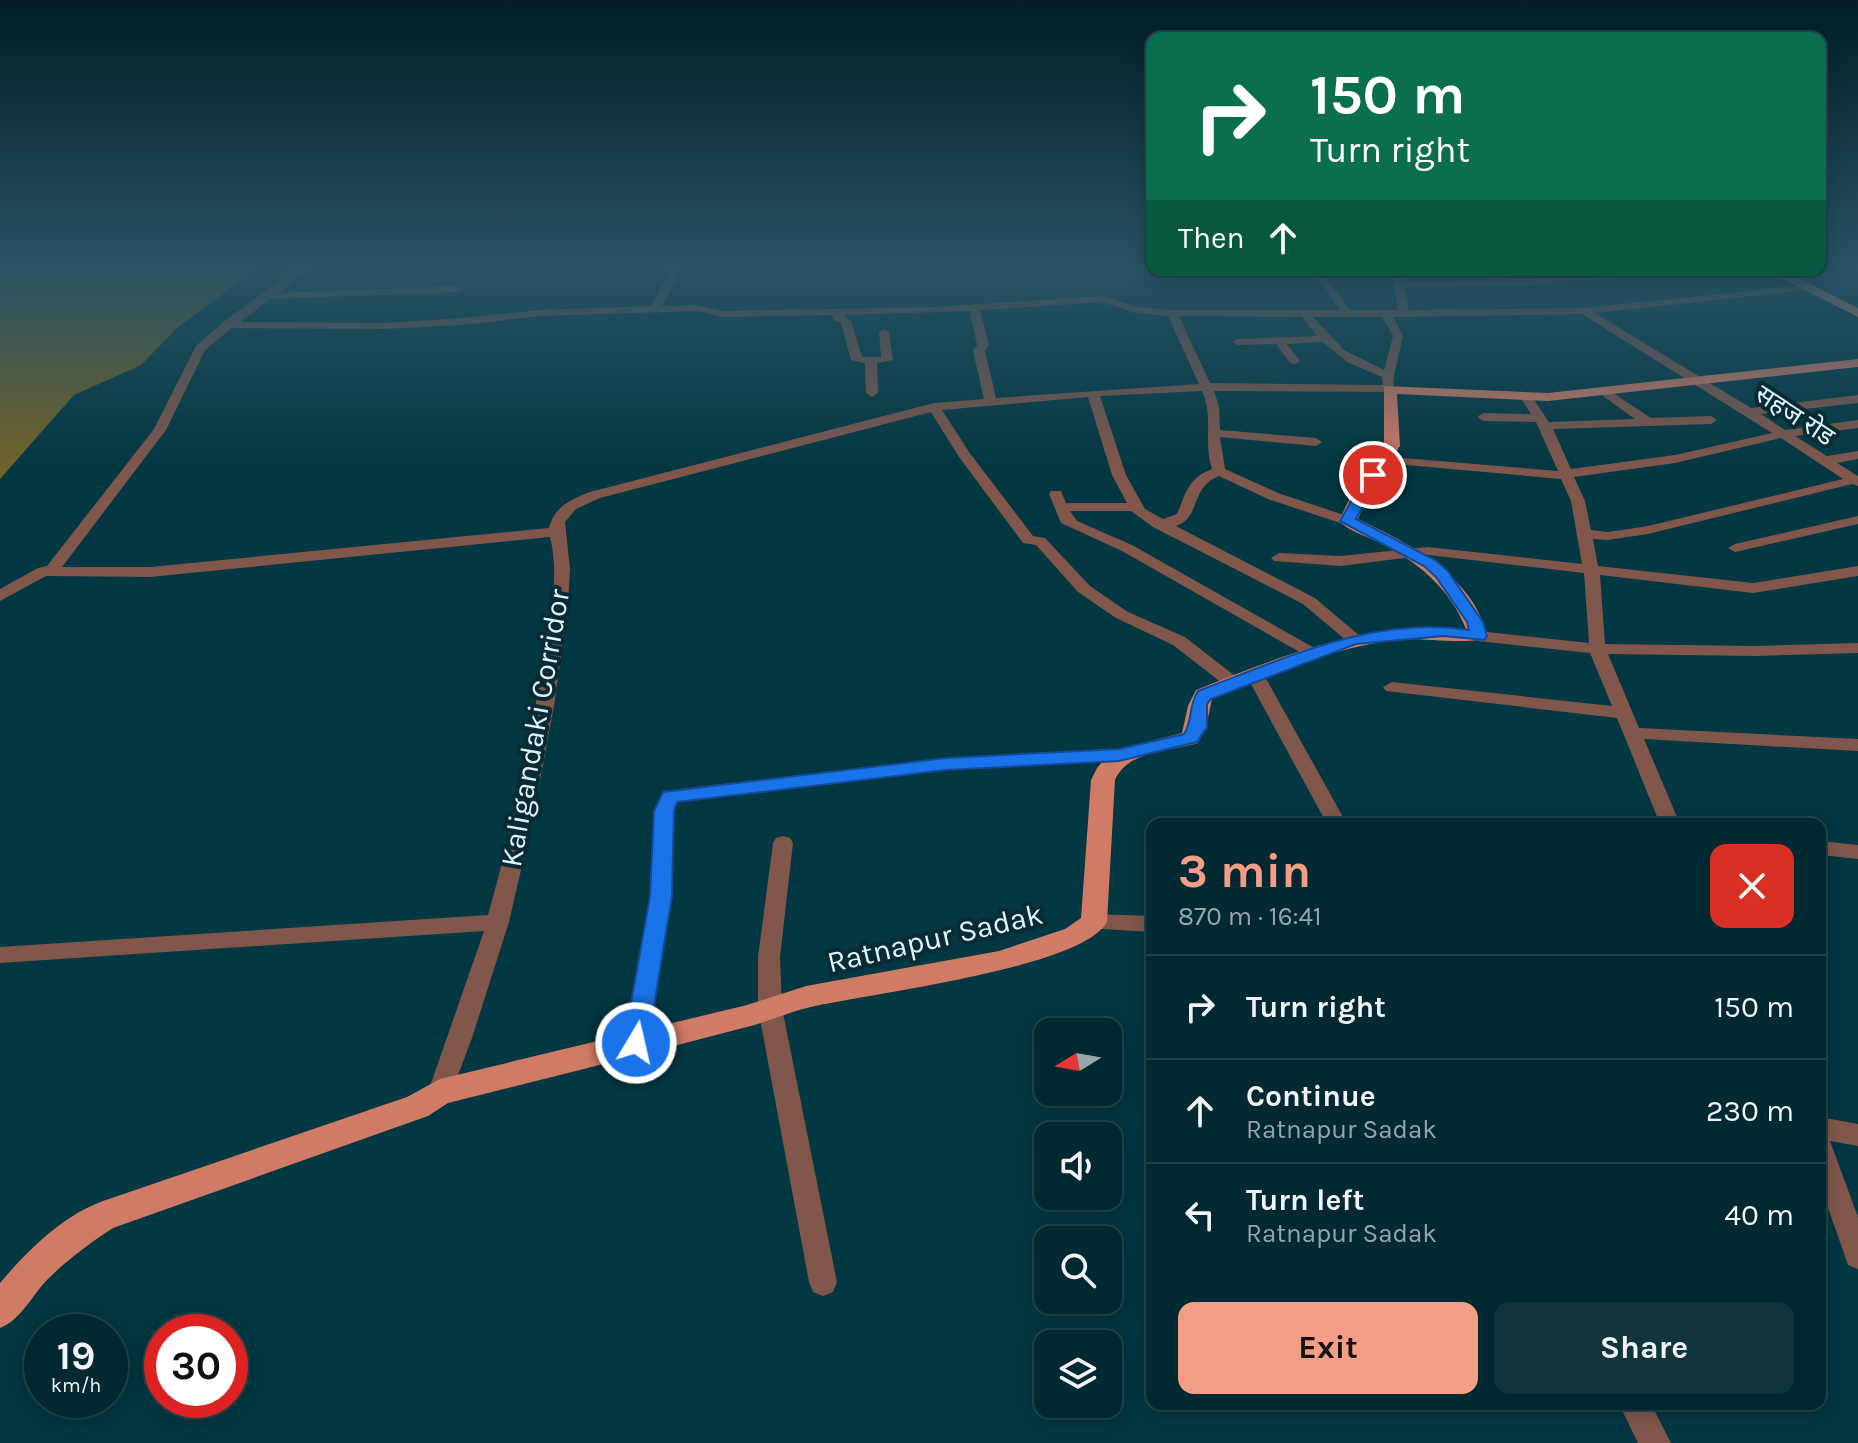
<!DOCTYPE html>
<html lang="en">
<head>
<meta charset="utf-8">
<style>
  :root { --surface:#022931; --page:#10353d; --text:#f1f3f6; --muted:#96a6ab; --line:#23454d; --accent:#f49e88 }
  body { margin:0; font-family:Karla,"Noto Sans Devanagari",sans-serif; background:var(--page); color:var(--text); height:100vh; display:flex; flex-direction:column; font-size:30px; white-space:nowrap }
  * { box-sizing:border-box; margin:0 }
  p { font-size:26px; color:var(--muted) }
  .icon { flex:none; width:44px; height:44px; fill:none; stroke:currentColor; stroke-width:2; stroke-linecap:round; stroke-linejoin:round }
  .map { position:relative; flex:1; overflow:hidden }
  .side { position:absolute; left:1146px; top:818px; width:680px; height:592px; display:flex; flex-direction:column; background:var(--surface); border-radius:16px; box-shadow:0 4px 20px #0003,0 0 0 2px var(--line) }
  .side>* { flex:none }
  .hud { position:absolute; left:1146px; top:32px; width:680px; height:244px; border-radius:16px; box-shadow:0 4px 20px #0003,0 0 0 2px var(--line); background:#0b6e4f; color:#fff; overflow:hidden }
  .needle { width:52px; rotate:259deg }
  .buttons { position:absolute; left:1034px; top:1018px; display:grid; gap:16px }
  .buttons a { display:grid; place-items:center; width:88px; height:88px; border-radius:16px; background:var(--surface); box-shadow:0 4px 20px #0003,0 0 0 2px var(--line); font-size:40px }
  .speed { position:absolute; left:24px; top:1314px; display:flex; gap:16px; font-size:40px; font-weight:700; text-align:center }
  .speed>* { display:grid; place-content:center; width:104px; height:104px; border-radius:50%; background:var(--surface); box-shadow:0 4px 20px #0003,0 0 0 2px var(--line); line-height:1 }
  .speed small { font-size:20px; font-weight:400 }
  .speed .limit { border:12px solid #d22; background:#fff; color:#111 }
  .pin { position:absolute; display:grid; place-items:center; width:68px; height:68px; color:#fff; margin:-34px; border:4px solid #fff; border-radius:50%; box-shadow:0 2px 8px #0007 }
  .me { position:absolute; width:88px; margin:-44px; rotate:9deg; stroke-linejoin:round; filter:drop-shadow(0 0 6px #0008) }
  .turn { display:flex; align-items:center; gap:28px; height:168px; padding:0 32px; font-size:36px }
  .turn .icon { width:104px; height:104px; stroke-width:2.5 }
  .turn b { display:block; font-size:56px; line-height:68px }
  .then { display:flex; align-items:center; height:76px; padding:0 32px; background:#0003; gap:16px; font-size:30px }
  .round { display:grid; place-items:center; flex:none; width:84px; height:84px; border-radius:16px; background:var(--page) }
  .head { display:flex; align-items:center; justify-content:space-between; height:136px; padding:0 32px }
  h1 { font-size:48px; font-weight:700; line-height:60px; color:var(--accent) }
  .cta { display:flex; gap:16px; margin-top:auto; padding:16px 32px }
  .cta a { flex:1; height:92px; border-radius:16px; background:var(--accent); color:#111; font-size:32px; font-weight:700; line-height:92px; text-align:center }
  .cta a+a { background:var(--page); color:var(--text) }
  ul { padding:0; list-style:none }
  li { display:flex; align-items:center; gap:24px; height:104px; padding:0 32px; border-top:2px solid var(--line) }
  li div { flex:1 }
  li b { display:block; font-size:30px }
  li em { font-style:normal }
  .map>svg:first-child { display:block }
  .forest { fill:#716229 }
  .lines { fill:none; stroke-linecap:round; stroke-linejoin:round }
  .minor { fill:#81574c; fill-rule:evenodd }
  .major { fill:#d07b65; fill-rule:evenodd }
  .highway { fill:#ef886f; fill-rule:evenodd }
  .route { fill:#1a73e8; stroke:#114b97; stroke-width:2 }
  .labels { text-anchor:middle; stroke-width:8; stroke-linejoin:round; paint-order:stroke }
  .far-street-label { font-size:26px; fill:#dff7fd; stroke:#0a2b33 }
  .street-label { font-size:30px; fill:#dff7fd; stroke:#0a2b33 }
</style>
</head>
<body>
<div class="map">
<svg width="1858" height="1443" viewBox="0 0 1858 1443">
  <rect width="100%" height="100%" fill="#033741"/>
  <path class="forest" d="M0,268H252L247,276L178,327L141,365L74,395L0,479Z"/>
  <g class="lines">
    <g class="minor">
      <path d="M297,268H309L279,293L459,286L464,289L459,292L270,299L240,322L383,323L462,318L539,310L651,306L672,268H682L662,306L697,305L723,311L936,307L1103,296L1137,307L1173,310H1340L1312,270H1320L1350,310H1398L1394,285L1396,270H1406L1404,282L1530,279L1637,270H1677L1672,273L1530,285L1405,288L1409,310L1584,308L1810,285V289L1806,290L1595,313L1751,408L1858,395V403L1761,414L1785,430L1858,420V428L1795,436L1827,456L1858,451V459L1837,463L1858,476V486L1852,484L1648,534L1608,540L1593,539L1598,566L1753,583L1858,566V576L1753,593L1600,575L1605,644L1756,646L1858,643V653L1756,656L1608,654L1639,728L1858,739V751L1644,739L1680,824H1660L1617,718L1386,691L1383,687L1392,682L1612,706L1590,653L1478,641L1470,636L1478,631L1589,643L1584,573L1428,555L1341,566L1274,561L1271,558L1279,553L1341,556L1428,547L1582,564L1571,501L1561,479L1384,463L1377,459L1379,456L1558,471L1536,422L1483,421L1477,417L1483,413L1531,414L1520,397L1526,393L1530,394L1549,422L1635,419L1603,396V390L1607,389L1651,418L1711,416L1717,420L1711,424L1553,429L1571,469L1675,455L1772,433L1582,314L1393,317L1403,336L1394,375L1393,392L1214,391L1219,406L1220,430L1316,438L1322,442L1316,446L1220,437L1225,469L1278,493L1353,518V524H1343L1268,499L1219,476C1190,487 1201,518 1176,526L1315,598L1360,636L1362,639L1360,642H1348L1303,604L1153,527L1131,511H1070L1077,521L1132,545L1318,650L1320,654L1312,659L1122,551L1061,523L1049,494L1051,491H1061L1066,503H1127L1112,475L1088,397L942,410L969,452L1033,536L1045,538L1090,586L1128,612L1185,637L1239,679L1242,683L1233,688L1227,687L1173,645L1116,618L1078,592L1036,545L1023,543L959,457L931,412L600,498L576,509L565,522L570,569L568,604L554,706L533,818L509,922L472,1038L449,1099L440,1102L431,1099L428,1092L484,931L0,963V947L488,915C512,830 530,745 543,658C550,618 560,577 550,537L150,577L46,576L0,601V589L38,568L47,566L154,429L196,346L222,323ZM1102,302L1136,313L1168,316L1199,384L996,398L985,351L989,345L980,310ZM697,311L723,317L832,315L834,320L841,323L851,360L865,363L866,393L872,397L878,393L877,363L893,360L889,332L884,329L879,332L881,357H862L851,321L843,315L970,311L977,345L973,351L984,399L934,403L590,492C571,499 554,507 549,528L150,567H62L166,430L205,350L232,328L383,329L462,325L539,316ZM1179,316L1302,317L1317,336L1238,339L1232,342L1238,345L1276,344L1290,363L1294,364L1300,361L1287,344L1323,342L1347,362L1382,377L1383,385L1210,383ZM1313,317H1382L1393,336L1384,370L1344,350ZM1202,391C1214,416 1203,443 1212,469C1188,478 1186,493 1177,514L1163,519L1145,509L1126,475L1100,396ZM1781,438L1843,479L1648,526L1608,532L1591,530L1585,501L1574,477L1675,463Z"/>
      <path d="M1852,268H1858V272Z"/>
      <path d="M10,296L15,299L14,301L0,304V298Z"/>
      <path d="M1858,516V524L1735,552L1728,548L1735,544Z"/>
      <path d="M1255,670L1264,675L1347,824H1327L1246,675Z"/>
      <path d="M1119,749L1128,755L1126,759L946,770L678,802L674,811L672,896L648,1043L644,1050L636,1053L628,1050L624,1043L650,896L654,811L663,791L946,758Z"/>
      <path d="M783,836L790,838L793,843L780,957L782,1008L837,1282L833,1292L823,1296L813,1292L809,1282L758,1008V957L773,843L776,838Z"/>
      <path d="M1820,841L1858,845V859L1820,855Z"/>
      <path d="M1094,914L1152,916V932L1086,928L1083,922L1086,916Z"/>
      <path d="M1820,1117L1858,1124V1146L1830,1141L1858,1217V1269L1848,1265L1820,1185Z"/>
      <path d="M1619,1404H1651L1671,1443H1638Z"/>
    </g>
    <path class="major" d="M1858,359V367L1548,401L1397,394L1400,446L1369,491L1358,519C1410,544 1471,574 1488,636C1479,646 1422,638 1405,639C1337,645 1274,674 1212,699L1206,727L1198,743C1170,752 1128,750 1115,780L1107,922C1081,969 865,994 807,1008C786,1013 765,1023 743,1028C645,1054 547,1078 448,1103L428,1116L113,1228C90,1243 68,1259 48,1279C32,1295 21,1320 0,1328V1283C28,1250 62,1216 103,1201L407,1097L440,1079L747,1005L806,986L999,951L1065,929L1081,918L1091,780L1097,768L1109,754L1119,749L1182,733L1188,706L1196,690C1284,655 1370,620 1466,629C1450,588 1416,560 1378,542C1365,536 1349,531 1339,521L1353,491L1384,446V386L1548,393Z"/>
    <path class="highway" d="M1766,270H1783L1858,308V317Z"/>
  </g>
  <linearGradient id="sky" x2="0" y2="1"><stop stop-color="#021e24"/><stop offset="0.57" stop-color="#285365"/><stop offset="1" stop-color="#285365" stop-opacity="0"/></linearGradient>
  <rect width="1858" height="470" fill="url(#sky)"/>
  <path class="route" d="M1373,471L1379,475L1356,519L1435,560L1447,570L1483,622L1487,636L1484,640L1444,636L1356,644L1211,699L1207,704V727L1197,742L1119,761L946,770L677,802L674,811L672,896L648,1043L645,1050L636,1053L628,1050L624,1043L650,896L654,811L663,792L946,758L1119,749L1184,734C1193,721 1188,706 1198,691C1284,659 1374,615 1469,630L1467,622L1436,577L1424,566L1340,521L1366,475Z"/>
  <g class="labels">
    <g class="far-street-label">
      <text transform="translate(1795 415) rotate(33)" y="9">सहज रोड</text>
    </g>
    <g class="street-label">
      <text transform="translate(535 728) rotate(-80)" y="10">Kaligandaki Corridor</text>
      <text transform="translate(935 938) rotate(-13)" y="10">Ratnapur Sadak</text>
    </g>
  </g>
</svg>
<div class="buttons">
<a><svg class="needle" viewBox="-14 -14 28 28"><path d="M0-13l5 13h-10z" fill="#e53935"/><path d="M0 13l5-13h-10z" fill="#96a6ab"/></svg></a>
<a><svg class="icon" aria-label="sound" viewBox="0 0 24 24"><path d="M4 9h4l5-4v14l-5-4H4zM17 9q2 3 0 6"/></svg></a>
<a><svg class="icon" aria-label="search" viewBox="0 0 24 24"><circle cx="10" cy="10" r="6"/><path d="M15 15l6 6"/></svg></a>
<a><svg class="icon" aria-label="layers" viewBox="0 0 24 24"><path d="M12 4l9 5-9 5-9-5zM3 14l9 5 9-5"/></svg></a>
</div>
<div class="speed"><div>19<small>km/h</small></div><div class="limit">30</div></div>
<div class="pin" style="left:1373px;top:475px;background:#d93025"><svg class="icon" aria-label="arrive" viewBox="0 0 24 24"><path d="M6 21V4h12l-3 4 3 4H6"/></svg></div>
<svg class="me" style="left:636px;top:1043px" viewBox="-20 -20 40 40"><circle r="17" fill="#1a73e8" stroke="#fff" stroke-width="3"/><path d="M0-11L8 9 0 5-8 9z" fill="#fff"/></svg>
<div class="hud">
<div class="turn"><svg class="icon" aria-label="right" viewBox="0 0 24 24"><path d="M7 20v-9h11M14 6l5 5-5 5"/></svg><div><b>150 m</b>Turn right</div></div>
<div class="then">Then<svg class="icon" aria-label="ahead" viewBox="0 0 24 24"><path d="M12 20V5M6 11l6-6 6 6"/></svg></div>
</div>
<section class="side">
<div class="head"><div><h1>3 min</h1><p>870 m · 16:41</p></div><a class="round" style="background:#d93025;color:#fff"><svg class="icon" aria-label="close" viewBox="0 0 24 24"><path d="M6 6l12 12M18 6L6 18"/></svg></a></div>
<ul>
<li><svg class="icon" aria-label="right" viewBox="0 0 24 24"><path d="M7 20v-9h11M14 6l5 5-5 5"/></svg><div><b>Turn right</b></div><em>150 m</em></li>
<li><svg class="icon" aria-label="ahead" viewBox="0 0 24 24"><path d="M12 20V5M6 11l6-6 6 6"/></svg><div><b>Continue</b><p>Ratnapur Sadak</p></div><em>230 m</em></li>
<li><svg class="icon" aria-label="left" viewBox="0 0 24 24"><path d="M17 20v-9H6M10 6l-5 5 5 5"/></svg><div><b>Turn left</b><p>Ratnapur Sadak</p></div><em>40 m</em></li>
</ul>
<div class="cta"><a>Exit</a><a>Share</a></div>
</section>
</div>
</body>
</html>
